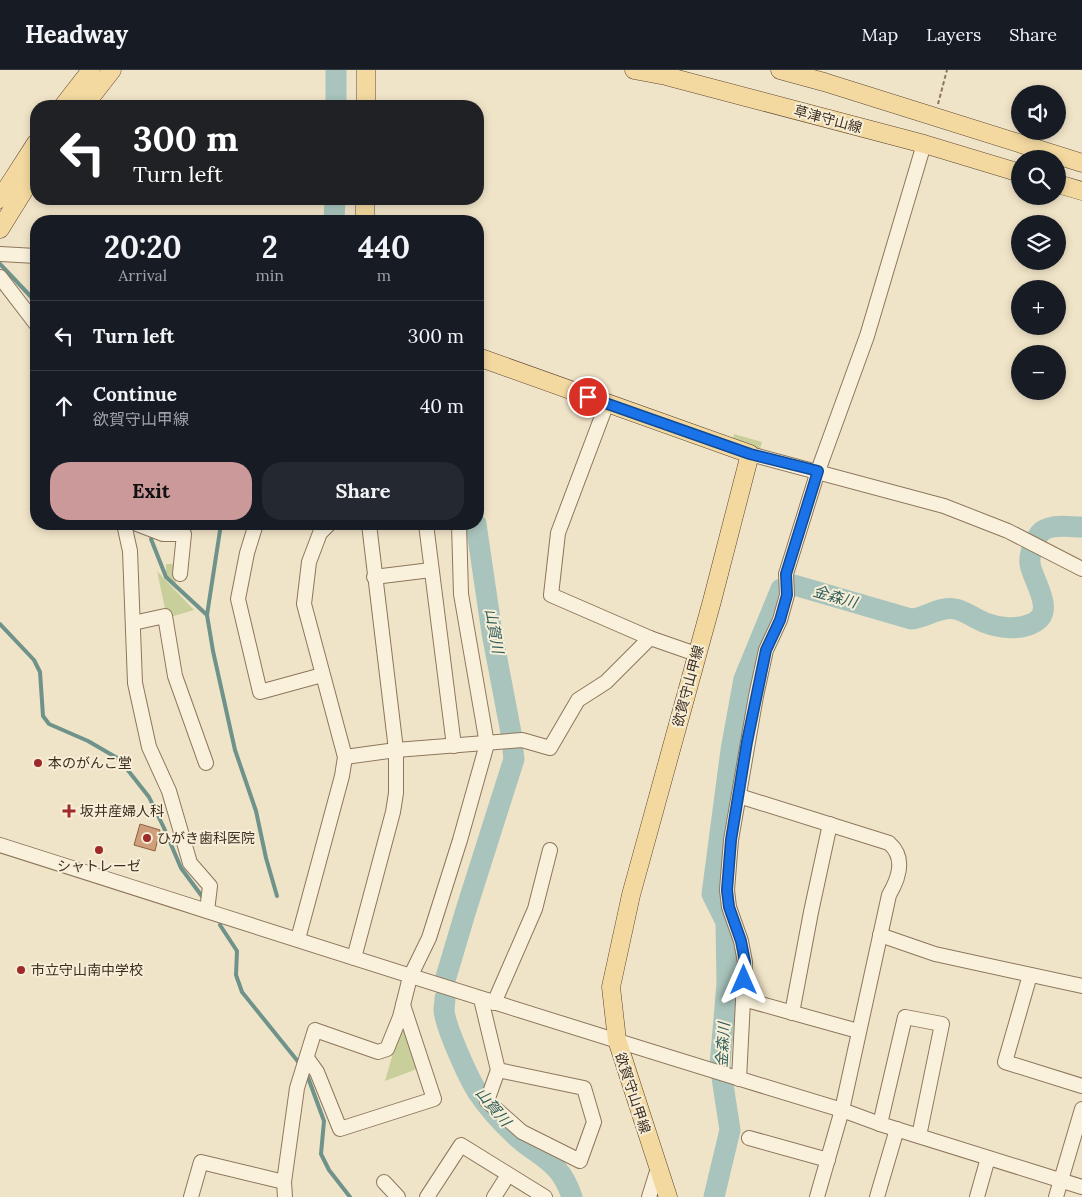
<!DOCTYPE html>
<html lang="en">
<head>
<meta charset="utf-8">
<style>
  :root { --surface:#171b24; --page:#242831; --text:#f1f3f6; --muted:#9ea1a6; --line:#363941; --accent:#cc999b }
  body { margin:0; font-family:Lora,"Noto Sans JP",serif; background:var(--page); color:var(--text); height:100vh; display:flex; flex-direction:column; font-size:19px; white-space:nowrap }
  * { box-sizing:border-box; margin:0 }
  p { font-size:16px; color:var(--muted) }
  .icon { flex:none; width:28px; height:28px; fill:none; stroke:currentColor; stroke-width:2; stroke-linecap:round; stroke-linejoin:round }
  .map { position:relative; flex:1; overflow:hidden }
  .sheet { position:absolute; left:30px; top:145px; width:454px; height:315px; display:flex; flex-direction:column; background:var(--surface); border-radius:20px; box-shadow:0 2px 8px #0003 }
  .sheet>* { flex:none }
  .top-card { position:absolute; left:30px; top:30px; width:454px; height:105px; border-radius:20px; box-shadow:0 2px 8px #0003; background:#202124; color:#fff; overflow:hidden }
  .controls { position:absolute; left:1011px; top:15px; display:grid; gap:10px }
  .controls a { display:grid; place-items:center; width:55px; height:55px; border-radius:50%; background:var(--surface); box-shadow:0 2px 8px #0003; font-size:25px }
  .pin { position:absolute; display:grid; place-items:center; width:42px; height:42px; color:#fff; margin:-21px; border:2px solid #fff; border-radius:50%; box-shadow:0 1px 5px #0007 }
  .me { position:absolute; width:55px; margin:-28px; rotate:0deg; stroke-linejoin:round; filter:drop-shadow(0 0 4px #0008) }
  .turn { display:flex; align-items:center; gap:18px; height:105px; padding:0 20px; font-size:22px }
  .turn .icon { width:65px; height:65px; stroke-width:2.5 }
  .turn b { display:block; font-size:35px; line-height:42px }
  .eta { display:flex; justify-content:space-evenly; align-items:center; height:85px; text-align:center }
  .eta b { font-size:30px; font-weight:800; line-height:35px }
  .primary-button { display:flex; gap:10px; margin-top:auto; padding:10px 20px }
  .primary-button a { flex:1; height:58px; border-radius:20px; background:var(--accent); color:#111; font-size:20px; font-weight:800; line-height:58px; text-align:center }
  .primary-button a+a { background:var(--page); color:var(--text) }
  ul { padding:0; list-style:none }
  li { display:flex; align-items:center; gap:15px; height:70px; padding:0 20px; border-top:1px solid var(--line) }
  li div { flex:1 }
  li b { display:block; font-size:19px }
  li em { font-style:normal }
  header { display:flex; align-items:center; gap:30px; box-sizing:border-box; height:70px; padding:0 25px; background:var(--surface); border-bottom:1px solid var(--line) }
  header strong { font-size:24px }
  nav { display:flex; gap:28px; margin-inline-start:auto; font-size:18px }
  .map>svg:first-child { display:block }
  .green { fill:#c9cf9b }
  .lines { fill:none; stroke-linecap:round; stroke-linejoin:round }
  .stream { stroke:#6f938a; stroke-width:4 }
  .river { stroke:#a9c4bc; stroke-width:21 }
  .building { fill:#cf9f7d; stroke:#8d5f41 }
  .minor-casing { stroke:#8d765c; stroke-width:16 }
  .major-casing { stroke:#5b4430; stroke-width:19 }
  .path { stroke:#8d765c; stroke-width:2; stroke-dasharray:4 2.5; stroke-linecap:butt }
  .minor { stroke:#faf1dc; stroke-width:14 }
  .major { stroke:#f3d9a0; stroke-width:18 }
  .route-casing { stroke:#114b97; stroke-width:12 }
  .route { stroke:#1a73e8; stroke-width:9 }
  .poi-dot { fill:#9e2a2b; stroke:#f7eed8; stroke-width:2 }
  .labels { text-anchor:middle; stroke-width:4; stroke-linejoin:round; paint-order:stroke }
  .street-label { font-size:14px; fill:#3d2e20; stroke:#f7eed8 }
  .poi-label { font-size:14px; fill:#3d2e20; stroke:#f7eed8; text-anchor:start }
  .water-label { font-size:15px; font-style:italic; fill:#2f5d5a; stroke:#f7eed8 }
</style>
</head>
<body>
<header>
<strong>Headway</strong>
<nav><a>Map</a><a>Layers</a><a>Share</a></nav>
</header>
<div class="map">
<svg width="1082" height="1127" viewBox="0 0 1082 1127">
  <rect width="100%" height="100%" fill="#f0e4c8"/>
  <g class="green">
    <path d="M734,364L762,372L759,383L732,374Z"/>
    <path d="M166,494H181L175,515L166,507Z"/>
    <path d="M157,501L194,540L167,548Z"/>
    <path d="M402,952L420,998L385,1011Z"/>
  </g>
  <g class="lines">
    <g class="stream">
      <path d="M0,194L36,232"/>
      <path d="M221,454L207,545L213,581L235,680L256,741L266,788L277,826"/>
      <path d="M151,469L166,507L207,545"/>
      <path d="M0,554L34,590L40,602L43,646L49,654L88,671L119,689L149,727L164,758L181,798L204,829"/>
      <path d="M220,855L237,881L236,905L242,922L300,994"/>
      <path d="M306,1002L324,1051L321,1084L329,1100L350,1127"/>
    </g>
    <g class="river">
      <path d="M336,36V0"/>
      <path d="M334,151L335,129"/>
      <path d="M476,454L492,563L512,668"/>
      <path d="M446,907L466,840L514,689L513,681"/>
      <path d="M445,928C445,932 444,936 444,940C445,956 468,1007 477,1021C488,1038 502,1053 517,1067C542,1089 560,1091 572,1127"/>
      <path d="M714,1127L730,1060L720,995L727,914L726,852L712,824L731,680L744,609L781,519L794,515L911,549C925,548 940,536 955,539C966,541 975,549 986,553C999,558 1017,560 1031,554C1058,543 1033,512 1030,494C1029,485 1032,479 1035,472C1037,467 1040,462 1044,460C1054,454 1071,457 1082,457"/>
    </g>
  </g>
  <path class="building" d="M140,754L160,760L155,781L134,775Z"/>
  <g class="lines">
    <defs>
      <g id="minor">
        <path d="M0,184L36,186"/>
        <path d="M0,207L36,254"/>
        <path d="M607,333L558,463L551,525L650,568L696,584"/>
        <path d="M750,384L944,436L1008,461L1082,499"/>
        <path d="M124,454L130,481L135,613L149,677L169,721L190,793L210,816L207,841"/>
        <path d="M137,454L163,464H184L180,504"/>
        <path d="M256,454L247,483L238,529L260,622L322,605"/>
        <path d="M426,454L454,676"/>
        <path d="M374,507L431,500"/>
        <path d="M133,553L165,546L175,606L206,693"/>
        <path d="M345,687L396,680L522,670L550,678L578,630L606,612L650,568"/>
        <path d="M739,726L889,773C906,788 899,808 889,825L842,1040L817,1127"/>
        <path d="M0,775C280,864 560,955 842,1040L880,1054L1082,1117"/>
        <path d="M880,865L935,884L1082,916"/>
        <path d="M298,869L342,706L345,687L304,534L309,492L320,463L329,454"/>
        <path d="M354,888L393,742L396,723V680L369,454"/>
        <path d="M1030,905L1005,992L1082,1016"/>
        <path d="M481,929L498,1000L487,1031L522,1062L580,1091L594,1052L584,1018L498,1000"/>
        <path d="M743,929L858,961"/>
        <path d="M494,933L535,839L550,780"/>
        <path d="M792,943L811,842L830,754"/>
        <path d="M307,988L317,1002L340,1059L434,1029L403,935"/>
        <path d="M739,1009L745,892L741,871L729,837L727,820L731,770L756,626L766,580L780,550L787,525L786,504L818,401L867,266L924,74"/>
        <path d="M880,1054L905,947L942,954L919,1066"/>
        <path d="M749,1068L828,1090"/>
        <path d="M384,1112L398,1127"/>
        <path d="M191,1127L201,1092L284,1112"/>
        <path d="M285,1127L284,1112L297,1018L315,960L378,982L387,979L400,947L410,907L429,868L460,770L487,674L461,524L459,454"/>
        <path d="M427,1127L461,1075L545,1127"/>
        <path d="M494,1127L508,1105"/>
        <path d="M649,1127L658,1098"/>
        <path d="M877,1127L897,1059"/>
        <path d="M977,1127L988,1088"/>
        <path d="M1056,1127L1082,1039"/>
      </g>
      <g id="major">
        <path d="M634,0L666,6L924,74L1020,103"/>
        <path d="M780,0L824,12L1082,93"/>
        <path d="M63,36L91,0"/>
        <path d="M84,36L112,0"/>
        <path d="M366,36V0"/>
        <path d="M1058,114L1082,121"/>
        <path d="M0,129L36,73"/>
        <path d="M365,129V151"/>
        <path d="M0,159L36,101"/>
        <path d="M478,287L750,384L712,531L631,825L611,917L617,970L668,1127"/>
      </g>
    </defs>
    <use href="#minor" class="minor-casing"/>
    <use href="#major" class="major-casing"/>
    <path class="path" d="M938,34L947,0"/>
    <use href="#minor" class="minor"/>
    <use href="#major" class="major"/>
  </g>
  <g class="lines">
    <defs>
      <path id="route" d="M588,327L750,384L818,401L786,504L787,525L780,550L766,580L747,672L731,770L727,820L729,837L741,871L745,892L744,910"/>
    </defs>
    <use href="#route" class="route-casing"/>
    <use href="#route" class="route"/>
  </g>
  <g class="poi-dot">
    <circle cx="38" cy="693" r="5"/>
    <path d="M66.5 733.5h5v5h5v5h-5v5h-5v-5h-5v-5h5z"/>
    <circle cx="147" cy="768" r="5"/>
    <circle cx="99" cy="780" r="5"/>
    <circle cx="21" cy="900" r="5"/>
  </g>
  <g class="labels">
    <g class="street-label">
      <text transform="translate(828 49) rotate(15)" y="5">草津守山線</text>
      <text transform="translate(688 616) rotate(-75)" y="5">欲賀守山甲線</text>
      <text transform="translate(633 1023) rotate(72)" y="5">欲賀守山甲線</text>
    </g>
    <g class="poi-label">
      <text x="48" y="698">本のがんこ堂</text>
      <text x="80" y="746">坂井産婦人科</text>
      <text x="157" y="773">ひがき歯科医院</text>
      <text x="99" y="801" text-anchor="middle">シャトレーゼ</text>
      <text x="31" y="905">市立守山南中学校</text>
    </g>
    <g class="water-label">
      <text transform="translate(835 527) rotate(16)" y="5">金森川</text>
      <text transform="translate(494 561) rotate(80)" y="5">山賀川</text>
      <text transform="translate(723 975) rotate(-87)" y="5">金森川</text>
      <text transform="translate(493 1037) rotate(50)" y="5">山賀川</text>
    </g>
  </g>
</svg>
<div class="controls">
<a><svg class="icon" aria-label="sound" viewBox="0 0 24 24"><path d="M4 9h4l5-4v14l-5-4H4zM17 9q2 3 0 6"/></svg></a>
<a><svg class="icon" aria-label="search" viewBox="0 0 24 24"><circle cx="10" cy="10" r="6"/><path d="M15 15l6 6"/></svg></a>
<a><svg class="icon" aria-label="layers" viewBox="0 0 24 24"><path d="M12 4l9 5-9 5-9-5zM3 14l9 5 9-5"/></svg></a>
<a>+</a>
<a>−</a>
</div>
<div class="pin" style="left:588px;top:327px;background:#d93025"><svg class="icon" aria-label="arrive" viewBox="0 0 24 24"><path d="M6 21V4h12l-3 4 3 4H6"/></svg></div>
<svg class="me" style="left:744px;top:910px" viewBox="-20 -20 40 40"><path d="M0-17L14 15 0 8-14 15z" fill="#1a73e8" stroke="#fff" stroke-width="4"/></svg>
<div class="top-card">
<div class="turn"><svg class="icon" aria-label="left" viewBox="0 0 24 24"><path d="M17 20v-9H6M10 6l-5 5 5 5"/></svg><div><b>300 m</b>Turn left</div></div>
</div>
<section class="sheet">
<div class="eta">
<div><b>20:20</b><p>Arrival</p></div>
<div><b>2</b><p>min</p></div>
<div><b>440</b><p>m</p></div>
</div>
<ul>
<li><svg class="icon" aria-label="left" viewBox="0 0 24 24"><path d="M17 20v-9H6M10 6l-5 5 5 5"/></svg><div><b>Turn left</b></div><em>300 m</em></li>
<li><svg class="icon" aria-label="ahead" viewBox="0 0 24 24"><path d="M12 20V5M6 11l6-6 6 6"/></svg><div><b>Continue</b><p>欲賀守山甲線</p></div><em>40 m</em></li>
</ul>
<div class="primary-button"><a>Exit</a><a>Share</a></div>
</section>
</div>
</body>
</html>
